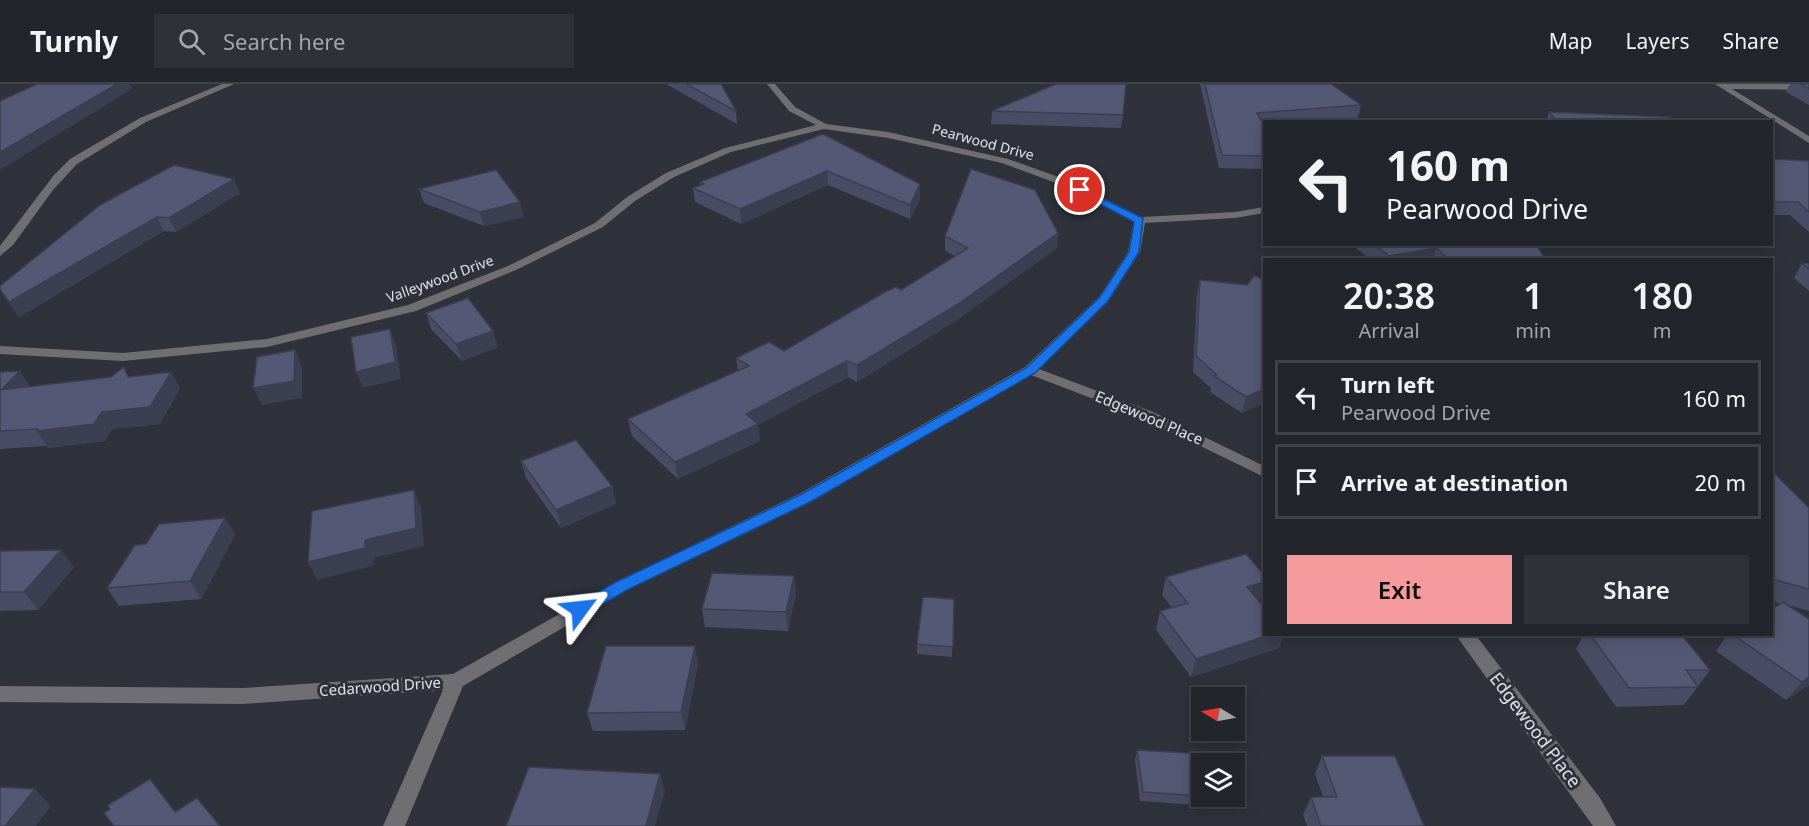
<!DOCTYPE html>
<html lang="en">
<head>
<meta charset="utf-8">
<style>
  :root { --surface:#23252c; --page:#2f3138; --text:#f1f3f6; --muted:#a3a5a9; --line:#404248; --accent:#f59b9d }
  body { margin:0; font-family:"Noto Sans",sans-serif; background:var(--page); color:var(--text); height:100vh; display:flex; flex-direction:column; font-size:22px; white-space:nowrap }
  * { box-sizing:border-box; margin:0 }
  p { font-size:20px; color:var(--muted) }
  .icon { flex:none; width:33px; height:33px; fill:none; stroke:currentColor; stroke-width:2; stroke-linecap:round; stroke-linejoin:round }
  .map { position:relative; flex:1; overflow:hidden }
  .details { position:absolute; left:1263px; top:174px; width:510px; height:378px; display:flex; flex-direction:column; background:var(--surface); border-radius:0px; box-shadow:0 3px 15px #0003,0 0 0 2px var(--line) }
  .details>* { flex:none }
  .top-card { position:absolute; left:1263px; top:36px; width:510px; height:126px; border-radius:0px; box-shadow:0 3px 15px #0003,0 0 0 2px var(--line); background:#23252c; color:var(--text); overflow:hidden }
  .needle { width:39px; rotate:280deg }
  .buttons { position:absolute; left:1191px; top:603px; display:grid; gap:12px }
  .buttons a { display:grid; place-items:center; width:54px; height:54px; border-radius:0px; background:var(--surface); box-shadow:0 3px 15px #0003,0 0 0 2px var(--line); font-size:30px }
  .pin { position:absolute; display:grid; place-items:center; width:51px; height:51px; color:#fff; margin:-26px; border:3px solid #fff; border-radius:50%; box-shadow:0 2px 6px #0007 }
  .me { position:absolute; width:66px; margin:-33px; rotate:60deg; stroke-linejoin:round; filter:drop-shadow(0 0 4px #0008) }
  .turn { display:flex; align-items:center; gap:21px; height:126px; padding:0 24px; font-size:27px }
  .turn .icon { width:78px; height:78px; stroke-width:2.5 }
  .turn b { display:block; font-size:42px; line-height:51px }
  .eta { display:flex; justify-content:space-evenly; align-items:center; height:102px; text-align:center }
  .eta b { font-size:36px; font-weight:600; line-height:42px }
  .cta { display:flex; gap:12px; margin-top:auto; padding:12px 24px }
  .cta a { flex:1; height:69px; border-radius:0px; background:var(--accent); color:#111; font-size:24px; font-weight:600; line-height:69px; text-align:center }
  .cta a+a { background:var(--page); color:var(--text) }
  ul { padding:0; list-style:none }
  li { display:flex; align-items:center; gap:18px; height:75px; margin:0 12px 9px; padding:0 12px; border:3px solid var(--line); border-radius:0px }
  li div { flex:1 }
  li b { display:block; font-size:22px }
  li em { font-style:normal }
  header { display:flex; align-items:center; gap:36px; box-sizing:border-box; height:84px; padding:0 30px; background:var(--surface); border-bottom:2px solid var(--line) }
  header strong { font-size:28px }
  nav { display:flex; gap:33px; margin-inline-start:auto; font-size:21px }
  .search { width:420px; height:54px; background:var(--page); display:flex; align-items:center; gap:15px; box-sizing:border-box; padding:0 21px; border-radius:0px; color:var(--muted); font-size:22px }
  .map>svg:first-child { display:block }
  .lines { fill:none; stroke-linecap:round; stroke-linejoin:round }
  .minor { fill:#6e6e73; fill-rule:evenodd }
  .wall { fill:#494c64 }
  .shaded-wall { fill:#3c3e51 }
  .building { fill:#555874; stroke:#3c3e51; stroke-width:1.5 }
  .route { fill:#1a73e8; stroke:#114b97; stroke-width:1.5 }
  .labels { text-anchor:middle; stroke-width:6; stroke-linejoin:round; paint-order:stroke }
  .far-street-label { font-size:14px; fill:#e0e1e8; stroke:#2f313b }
  .street-label { font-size:15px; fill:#e0e1e8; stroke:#2f313b }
  .near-street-label { font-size:18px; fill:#e0e1e8; stroke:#2f313b }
</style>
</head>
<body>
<header>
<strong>Turnly</strong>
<div class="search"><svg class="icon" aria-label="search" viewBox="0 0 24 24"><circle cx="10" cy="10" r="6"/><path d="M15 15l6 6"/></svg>Search here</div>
<nav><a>Map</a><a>Layers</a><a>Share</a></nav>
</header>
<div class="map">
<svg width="1809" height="742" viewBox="0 0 1809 742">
  <rect width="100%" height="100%" fill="#2f313b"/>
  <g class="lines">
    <g class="minor">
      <path d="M222,0H234L146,38L77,80L53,106L13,161L0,172V162L54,91L70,75L140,34Z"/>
      <path d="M767,0H775L795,23L826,40L888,48L1008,75L1064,95L1142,133L1235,128L1264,123V129L1235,134L1145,139L1140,168L1108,218L1039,285L1153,328L1264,382V393L1143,334L1031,291L811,418L628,506L463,602L405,742H383L443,606L243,620L0,618V602L243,604L453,590L616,498L799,410L1025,283L1099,213L1128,168L1134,137L1056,99L1002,79L888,54L824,45L731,68L674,93L635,117L603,143L516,186L416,227L267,263L123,277L0,270V262L123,269L267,255L408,221L508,182L595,139L627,113L666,89L725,64L816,41L789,27Z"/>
      <path d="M1715,0H1809V6L1732,5L1809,52V59Z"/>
      <path d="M1455,550H1475L1600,714L1616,742H1593Z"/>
    </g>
  </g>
  <g class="wall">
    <path d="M666,0H721L736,27L737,40Z"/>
    <path d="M1200,0H1331L1361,21L1358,34L1309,38H1264V85L1219,84Z"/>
    <path d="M1790,0H1809V21L1786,8Z"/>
    <path d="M992,27L1123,31L1121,44L991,40Z"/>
    <path d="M1549,28L1676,38H1546Z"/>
    <path d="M823,50L920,100V115L910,135L828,101L741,140L695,118L693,104L700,101V98Z"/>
    <path d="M1772,75L1809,77V148L1790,131H1772Z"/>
    <path d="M419,105L524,133L484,142L424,119Z"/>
    <path d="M240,109L176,148L164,147L19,233L0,206L100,121Z"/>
    <path d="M1058,149L1057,164L957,236L857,298L848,293L758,341L760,357L678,395L632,352L628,335L738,287L736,274L784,267L901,206L955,172L945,167V152Z"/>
    <path d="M1351,160H1536L1546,176H1371Z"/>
    <path d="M1802,179L1809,180V207L1794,194Z"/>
    <path d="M1200,196L1264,319L1242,329L1210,308L1211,304L1193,288L1197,210Z"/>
    <path d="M426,229L498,263L462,277L431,245Z"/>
    <path d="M20,287L30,303L129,292L180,304L160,340L112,345L105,357L48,364L47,362L0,365V288Z"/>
    <path d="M521,377L612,402L616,420L561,444L526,394Z"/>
    <path d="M1772,388L1809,424V527L1788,521L1809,601L1786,616L1716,567L1728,550H1772L1781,520L1772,517Z"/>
    <path d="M225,434L235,451L201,515L119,522L107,504L146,460Z"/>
    <path d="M0,467L74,483L38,526L0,527Z"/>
    <path d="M794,492L796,510L788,547L705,543L702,525Z"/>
    <path d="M1166,493L1263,514L1258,516L1279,564L1191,593L1156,546L1160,527L1172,524L1162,511Z"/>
    <path d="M954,515L952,573L917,570V560Z"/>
    <path d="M1584,550H1681L1710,586L1684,621L1616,623L1576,565Z"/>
    <path d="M698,580L685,646L593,647L587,629Z"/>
    <path d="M1137,666L1202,680V712H1214L1211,722L1140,717L1135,676Z"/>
    <path d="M1322,672L1424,742H1307L1303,731L1311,713H1323L1315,690Z"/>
  </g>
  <g class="shaded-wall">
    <path d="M117,0H130L132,5L0,86V68Z"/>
    <path d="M827,87L828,101L741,140L740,125Z"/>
    <path d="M234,95L240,109L176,148L169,134Z"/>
    <path d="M920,100V115L910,135V121Z"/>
    <path d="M520,118L524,133L484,142L480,128Z"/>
    <path d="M157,133L164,147L19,233L9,218Z"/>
    <path d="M1058,149L1057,164L957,236L857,298V281Z"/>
    <path d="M1436,164L1433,176H1387L1389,172Z"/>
    <path d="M390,245L396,261L401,295L363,304L356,288Z"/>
    <path d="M493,247L498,263L462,277L456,260Z"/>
    <path d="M295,266L302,283V314L262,321L253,304Z"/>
    <path d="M847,277L848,293L758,341L760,357L678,395L675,378L746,330Z"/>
    <path d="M20,287L31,304L1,306Z"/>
    <path d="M171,288L180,304L160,340L112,345L105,357L48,364L37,347Z"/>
    <path d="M1264,305V319L1242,329L1246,313Z"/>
    <path d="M612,402L616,420L561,444L556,426Z"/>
    <path d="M414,406L421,424L424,462L374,474L373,482L317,496L308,478L365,456Z"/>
    <path d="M225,434L235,451L201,515L190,497Z"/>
    <path d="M61,466L74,483L38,526L24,508Z"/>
    <path d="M794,492L796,510L788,547L786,528Z"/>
    <path d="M1264,498V510L1263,514L1242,521L1247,503Z"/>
    <path d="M1272,550H1284L1279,564L1191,593L1196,575Z"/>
    <path d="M695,562L698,580L685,646L681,628Z"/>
    <path d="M1809,593V601L1786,616L1802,598Z"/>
    <path d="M660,690L665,708L655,742H646Z"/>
    <path d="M35,705L51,722L36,742H5Z"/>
  </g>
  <g class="building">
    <path d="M37,0H117L0,68V17Z"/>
    <path d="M686,0H721L736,27Z"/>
    <path d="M1056,0H1126L1123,31L992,27Z"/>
    <path d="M1205,0H1331L1361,21L1257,29L1264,42V72L1222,71Z"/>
    <path d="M1801,0H1809V5Z"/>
    <path d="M1549,28L1669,33L1676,38H1558Z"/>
    <path d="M823,50L920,100L910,121L827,87L740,125L693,104L704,100L700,98Z"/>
    <path d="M1772,75L1809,77V128L1798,118H1772Z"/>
    <path d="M174,81L234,95L169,134L157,133L9,218L0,205V202L100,121Z"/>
    <path d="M971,85L1035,106L1058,149L958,220L857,281L847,277L746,330L758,340L675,378L628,335L749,282L736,274L769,258L784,267L885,208L896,203L901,206L968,164L945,152Z"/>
    <path d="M496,86L520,118L480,128L419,105Z"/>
    <path d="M1374,160H1536L1546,176H1450L1436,164L1389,172Z"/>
    <path d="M1802,179L1809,180V185Z"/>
    <path d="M1254,192L1264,195V305L1246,313L1214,292L1217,291L1196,272L1200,196L1247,201Z"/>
    <path d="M468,214L493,247L456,260L426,229Z"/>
    <path d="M390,245L395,278L356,288L351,253Z"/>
    <path d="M295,266L294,297L253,304L257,273Z"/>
    <path d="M124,283L128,293L171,288L150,323L102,328L94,340L37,347L38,345L0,347V288L20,287L1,306L111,293Z"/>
    <path d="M576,356L612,402L556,426L521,377Z"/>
    <path d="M1772,388H1773L1809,424V505L1772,495Z"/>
    <path d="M414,406L416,444L365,456V464L308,478L312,427Z"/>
    <path d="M225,434L190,497L107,504L135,461L146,460L159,440Z"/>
    <path d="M61,466L24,508H0V467Z"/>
    <path d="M1246,470L1264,491V498L1247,503L1264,523V550H1272L1196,575L1160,527L1188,519L1166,493Z"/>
    <path d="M712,489L794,492L786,528L702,525Z"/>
    <path d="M923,513L954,515L953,563L917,560Z"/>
    <path d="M1783,518L1809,535V593L1802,598L1732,550H1772V525Z"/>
    <path d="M1590,550H1681L1710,586H1686L1698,603L1629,604Z"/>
    <path d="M606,562H695L681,628L587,629Z"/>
    <path d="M1137,666L1205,670L1207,680H1202V712L1143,708Z"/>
    <path d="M1322,672H1395L1424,742H1321L1311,713H1337Z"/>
    <path d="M529,683L660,690L646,742H506Z"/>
    <path d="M150,695L175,728L197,714L220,742H114L104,729L110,725L108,721Z"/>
    <path d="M0,703L35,705L5,742H0Z"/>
  </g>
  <path class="route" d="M1080,104L1143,134L1139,168L1108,217L1035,289L810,418L627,506L586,530H575L572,525L575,521L616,498L800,411L1026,284L1100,213L1129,168L1134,138L1077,108L1075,106Z"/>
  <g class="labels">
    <g class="far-street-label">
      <text transform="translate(983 58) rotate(15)" y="5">Pearwood Drive</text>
      <text transform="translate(440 195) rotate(-20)" y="5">Valleywood Drive</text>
    </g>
    <g class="street-label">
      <text transform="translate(1149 334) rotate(23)" y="5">Edgewood Place</text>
      <text transform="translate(380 603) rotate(-4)" y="5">Cedarwood Drive</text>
    </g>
    <g class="near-street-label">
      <text transform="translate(1535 646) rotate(53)" y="6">Edgewood Place</text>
    </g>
  </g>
</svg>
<div class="buttons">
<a><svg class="needle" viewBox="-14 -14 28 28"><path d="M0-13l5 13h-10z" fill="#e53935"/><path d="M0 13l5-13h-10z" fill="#a3a5a9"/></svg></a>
<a><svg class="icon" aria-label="layers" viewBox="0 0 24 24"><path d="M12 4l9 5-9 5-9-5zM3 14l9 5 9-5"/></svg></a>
</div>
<div class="pin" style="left:1080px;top:106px;background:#d93025"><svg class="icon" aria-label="arrive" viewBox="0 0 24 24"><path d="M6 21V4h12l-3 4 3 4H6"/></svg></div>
<svg class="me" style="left:580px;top:525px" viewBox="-20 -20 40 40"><path d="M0-17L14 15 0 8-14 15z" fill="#1a73e8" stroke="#fff" stroke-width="4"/></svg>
<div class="top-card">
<div class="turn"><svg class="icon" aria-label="left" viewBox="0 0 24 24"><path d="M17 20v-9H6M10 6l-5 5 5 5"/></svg><div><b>160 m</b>Pearwood Drive</div></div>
</div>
<section class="details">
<div class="eta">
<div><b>20:38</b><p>Arrival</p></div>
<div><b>1</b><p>min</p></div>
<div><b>180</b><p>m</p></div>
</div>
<ul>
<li><svg class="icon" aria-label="left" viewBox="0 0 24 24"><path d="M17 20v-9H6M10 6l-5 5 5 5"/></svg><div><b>Turn left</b><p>Pearwood Drive</p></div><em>160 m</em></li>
<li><svg class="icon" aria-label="arrive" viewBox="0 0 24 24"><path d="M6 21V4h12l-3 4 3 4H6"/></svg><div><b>Arrive at destination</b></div><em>20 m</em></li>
</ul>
<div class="cta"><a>Exit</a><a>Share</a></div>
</section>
</div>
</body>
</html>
